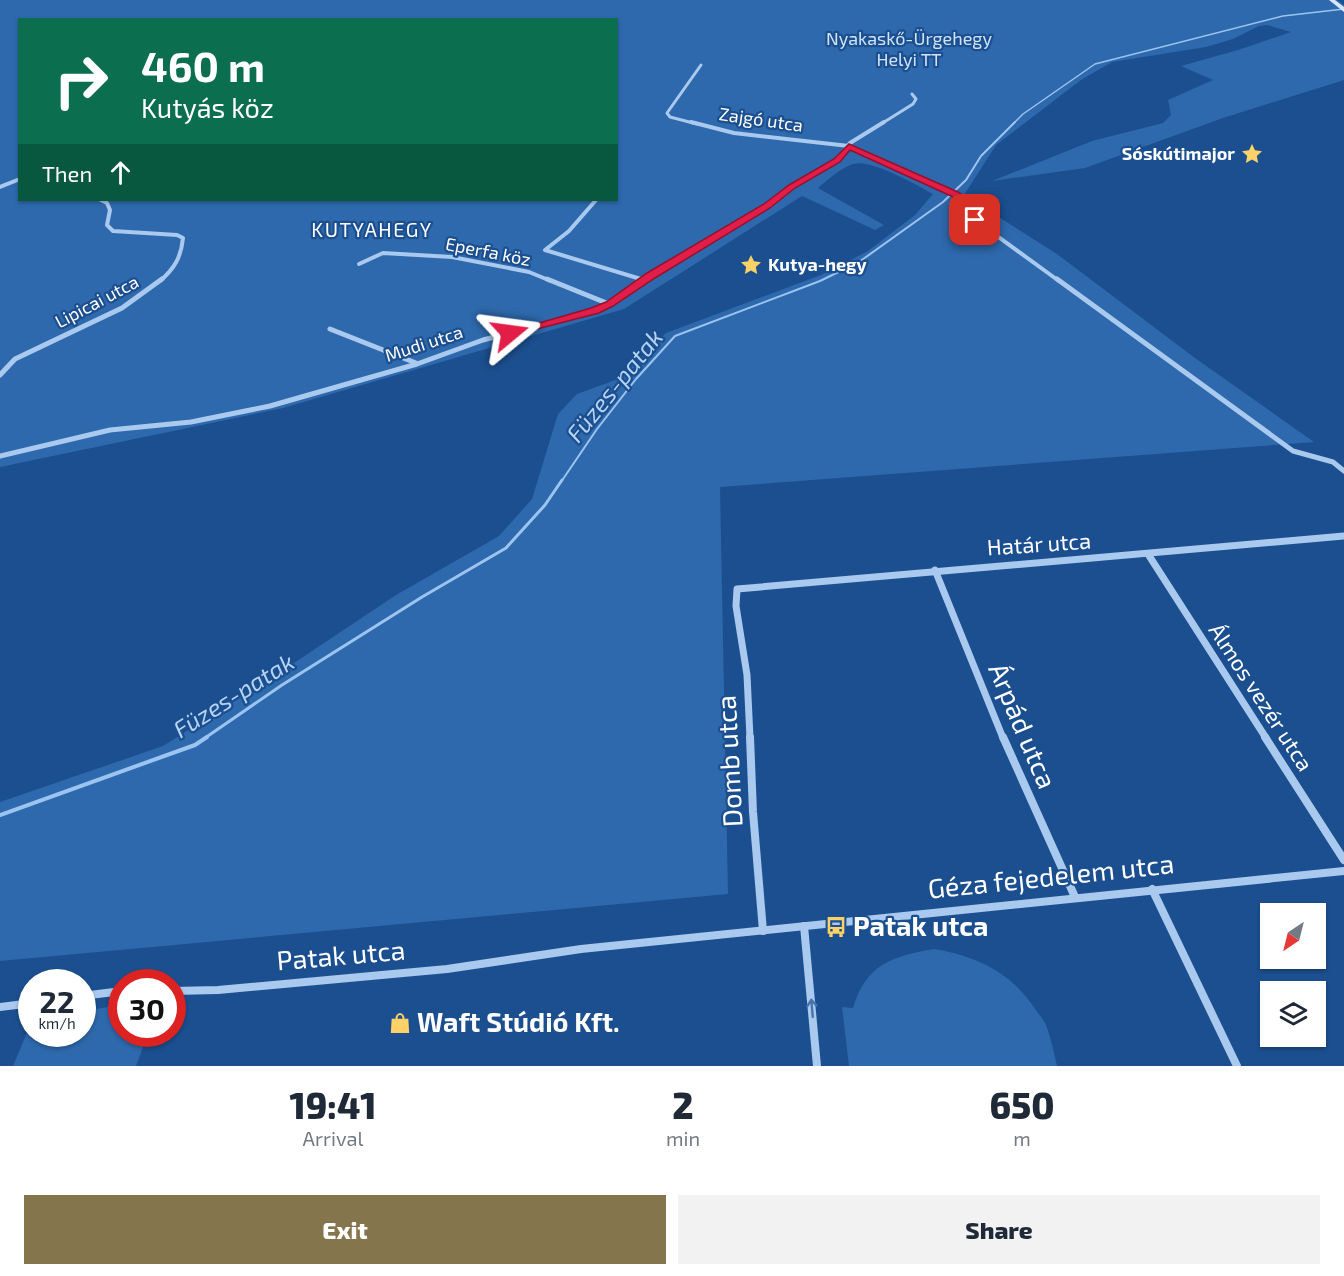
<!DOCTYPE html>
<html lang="en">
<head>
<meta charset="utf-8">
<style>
  :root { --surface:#fff; --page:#f2f2f3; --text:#1f2937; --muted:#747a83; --accent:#84754c }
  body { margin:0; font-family:"Exo 2",sans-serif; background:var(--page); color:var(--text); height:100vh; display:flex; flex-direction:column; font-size:22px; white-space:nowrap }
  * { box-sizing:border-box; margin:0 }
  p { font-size:20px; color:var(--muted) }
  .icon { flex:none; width:33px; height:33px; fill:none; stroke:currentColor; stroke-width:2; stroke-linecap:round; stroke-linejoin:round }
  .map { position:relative; height:1066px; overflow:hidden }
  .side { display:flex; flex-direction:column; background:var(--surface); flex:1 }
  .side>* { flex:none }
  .top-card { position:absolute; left:18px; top:18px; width:600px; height:183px; border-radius:0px; box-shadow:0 2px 4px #0004; background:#0b6e4f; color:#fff; overflow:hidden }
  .needle { width:39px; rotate:215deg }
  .tools { position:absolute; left:1260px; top:903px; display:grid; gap:12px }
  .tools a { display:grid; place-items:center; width:66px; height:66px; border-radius:0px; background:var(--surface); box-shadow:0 2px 4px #0004; font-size:30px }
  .speed { position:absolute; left:18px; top:969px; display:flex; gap:12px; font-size:30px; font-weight:700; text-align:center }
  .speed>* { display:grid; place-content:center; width:78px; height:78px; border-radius:50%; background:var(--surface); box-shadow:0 2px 4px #0004; line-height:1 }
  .speed small { font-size:15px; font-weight:400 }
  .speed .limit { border:9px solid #d22; background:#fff; color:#111 }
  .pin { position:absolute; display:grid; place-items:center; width:51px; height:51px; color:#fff; margin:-26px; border-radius:12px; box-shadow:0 3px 9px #0006 }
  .me { position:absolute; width:66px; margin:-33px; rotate:74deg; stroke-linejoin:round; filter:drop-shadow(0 0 4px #0008) }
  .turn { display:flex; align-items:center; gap:21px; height:126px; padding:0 24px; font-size:27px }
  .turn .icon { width:78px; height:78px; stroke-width:2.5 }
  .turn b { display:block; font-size:42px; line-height:51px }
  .then { display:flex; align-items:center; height:57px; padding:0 24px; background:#0003; gap:12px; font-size:22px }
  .eta { display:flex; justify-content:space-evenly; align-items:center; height:102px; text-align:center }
  .eta b { font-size:36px; font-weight:800; line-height:42px }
  .primary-button { display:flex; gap:12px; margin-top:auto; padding:12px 24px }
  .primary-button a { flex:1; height:69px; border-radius:0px; background:var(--accent); color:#fff; font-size:24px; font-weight:800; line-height:69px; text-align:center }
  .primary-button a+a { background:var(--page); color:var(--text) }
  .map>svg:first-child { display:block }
  .green { fill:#2e69ad; fill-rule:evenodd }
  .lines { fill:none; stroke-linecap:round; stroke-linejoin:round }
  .stream-far3 { stroke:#9cc4f0; stroke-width:1.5 }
  .stream-far2 { stroke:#9cc4f0; stroke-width:2 }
  .stream-far1 { stroke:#9cc4f0; stroke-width:3 }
  .stream { stroke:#9cc4f0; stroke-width:4 }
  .minor-far4 { stroke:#a9c9ee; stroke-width:3 }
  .minor-far3 { stroke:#a9c9ee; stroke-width:4 }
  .minor-far2 { stroke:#a9c9ee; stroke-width:5 }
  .minor-far1 { stroke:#a9c9ee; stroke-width:7 }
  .minor { stroke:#a9c9ee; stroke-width:8 }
  .secondary { fill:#d6e6fa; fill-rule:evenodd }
  .oneway { stroke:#4674ac }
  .route { fill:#e11d48; stroke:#92132f; stroke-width:1.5 }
  .labels { text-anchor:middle; stroke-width:4.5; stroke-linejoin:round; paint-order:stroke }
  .far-park-label { font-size:18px; fill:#cfe3fa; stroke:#1b4f8f }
  .far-street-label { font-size:18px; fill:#fff; stroke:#1b4f8f }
  .far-poi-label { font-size:18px; font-weight:bold; fill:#fff; stroke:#1b4f8f; text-anchor:end }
  .far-neighbourhood-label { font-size:20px; letter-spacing:1.5px; fill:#fff; stroke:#1b4f8f }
  .street-label { font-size:22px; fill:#fff; stroke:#1b4f8f }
  .water-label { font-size:24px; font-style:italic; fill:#b5d3f5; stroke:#1b4f8f }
  .near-street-label { font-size:27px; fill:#fff; stroke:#1b4f8f }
  .near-poi-label { font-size:27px; font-weight:bold; fill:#fff; stroke:#1b4f8f; text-anchor:start }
</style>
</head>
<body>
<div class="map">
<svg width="1344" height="1066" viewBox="0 0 1344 1066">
  <rect width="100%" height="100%" fill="#1b4f8f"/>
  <g class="green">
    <path d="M0,0H1337L1344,5V80L1223,118L1085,168L992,181L1092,141L1163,123L1171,115L1168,100L1213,80L1181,66L1238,50L1291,32L1267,25L1259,26L1233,39L1206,47L1112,62L1081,80L996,145L964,195L1057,254L1195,358L1314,442L720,487L728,894L0,961V802L163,746L279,673L396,595L499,536L532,499L558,414L577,394L618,379L666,333L821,275L868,251L915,215L933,194C917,185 870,158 853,164C841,168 827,180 818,188L884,225L875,230L802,196L624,309L283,408L0,467ZM20,20H616V200H20Z"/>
    <path d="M934,949C975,956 1009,971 1033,1006C1037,1012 1043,1018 1046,1025C1051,1038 1054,1053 1057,1066H849L842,1007L853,1008C866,964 893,956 934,949Z"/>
    <path d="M121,1005L122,1034H148L136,1066H13L31,1023L32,1034H82L83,1011Z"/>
  </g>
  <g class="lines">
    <path class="stream-far3" d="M1013,124L1023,114L1095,64L1283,16L1344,9"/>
    <path class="stream-far2" d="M561,482L597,429L636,379L675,336L820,281L859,262L943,202L966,180L981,156L1015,122"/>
    <path class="stream-far1" d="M205,738L282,685L422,597L506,548L545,505L562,480"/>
    <path class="stream" d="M0,815L195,745L207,737"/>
    <g class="minor-far4">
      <path d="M697,124L670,117L667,113L701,65"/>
      <path d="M881,124L913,104L916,99L912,94"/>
    </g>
    <g class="minor-far3">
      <path d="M691,122L734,133L849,146L955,194L962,199L975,220L1059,281"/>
      <path d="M0,187L20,179"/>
      <path d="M101,200L107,203L110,210L107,225L113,231L177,235L183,238C181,257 175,268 160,281"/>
      <path d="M596,200L569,231L545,250L644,280"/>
      <path d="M359,264L383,253L452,257L529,272L551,281"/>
      <path d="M645,281L744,218L767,206L792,187L837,161L850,143L884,122"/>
    </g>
    <g class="minor-far2">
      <path d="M547,279L609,304"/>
      <path d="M642,279L644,280"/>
      <path d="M1057,279L1293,451L1333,462L1344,471"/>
      <path d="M330,329L416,363"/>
      <path d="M0,375L15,359L122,308L162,279"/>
      <path d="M0,456L110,430L191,422L270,406L417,364L483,340L595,311L648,279"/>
    </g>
    <g class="minor-far1">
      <path d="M1148,554L1266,738"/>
      <path d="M935,570L1003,738"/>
      <path d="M750,738L747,675L736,606L737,589L1344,536"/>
    </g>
    <g class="minor">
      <path d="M750,737L753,812L763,931"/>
      <path d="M1003,737L1075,897"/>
      <path d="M1265,737L1344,860"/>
      <path d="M1152,889L1237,1066"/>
      <path d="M804,926L817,1066"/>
      <path d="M172,991L218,990L447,969L581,949L1344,871"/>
      <path d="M82,996L122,991"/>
      <path d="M0,1007L32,1003"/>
    </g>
    <path class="secondary" d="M1329,0H1335L1344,7V12Z"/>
  </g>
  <defs><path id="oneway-shaft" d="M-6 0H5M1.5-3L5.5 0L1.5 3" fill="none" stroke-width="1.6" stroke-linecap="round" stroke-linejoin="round" transform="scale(1.5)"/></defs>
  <use class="oneway" href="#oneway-shaft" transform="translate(812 1008) rotate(-95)"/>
  <path class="route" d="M849,144L958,192L965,197L979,220L971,222L958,201L951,196L850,150L840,162L795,188L770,208L655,278L613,306L599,313L510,336L505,333L591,308L606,302L647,273L764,204L789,185L834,159Z"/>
  <defs>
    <symbol id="sight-bare" viewBox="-9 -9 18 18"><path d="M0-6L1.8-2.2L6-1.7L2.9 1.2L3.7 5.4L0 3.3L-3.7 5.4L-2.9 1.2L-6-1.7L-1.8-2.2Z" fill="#ffd166" stroke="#1b4f8f" stroke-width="2.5" paint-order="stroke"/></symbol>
    <symbol id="bus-bare" viewBox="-9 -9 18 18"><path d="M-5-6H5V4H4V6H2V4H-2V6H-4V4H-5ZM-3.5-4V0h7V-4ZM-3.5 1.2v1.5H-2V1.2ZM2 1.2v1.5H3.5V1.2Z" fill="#ffd166" stroke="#1b4f8f" stroke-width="2.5" paint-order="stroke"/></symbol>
    <symbol id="shop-bare" viewBox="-9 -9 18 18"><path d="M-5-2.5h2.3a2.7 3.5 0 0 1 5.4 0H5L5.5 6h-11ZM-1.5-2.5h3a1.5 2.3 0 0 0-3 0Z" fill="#ffd166" stroke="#1b4f8f" stroke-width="2.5" paint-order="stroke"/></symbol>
  </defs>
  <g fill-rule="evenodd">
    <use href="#sight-bare" x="1237" y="139" width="30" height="30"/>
    <use href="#sight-bare" x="736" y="250" width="30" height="30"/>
    <use href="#bus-bare" x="821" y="912" width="30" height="30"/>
    <use href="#shop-bare" x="385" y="1008" width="30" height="30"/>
  </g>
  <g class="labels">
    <g class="far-park-label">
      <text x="909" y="45">Nyakaskő-Ürgehegy<tspan x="909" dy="21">Helyi TT</tspan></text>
    </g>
    <g class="far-street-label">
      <text transform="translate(761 120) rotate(8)" y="6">Zajgó utca</text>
      <text transform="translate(488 252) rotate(11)" y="6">Eperfa köz</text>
      <text transform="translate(97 302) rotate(-28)" y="6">Lipicai utca</text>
      <text transform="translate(424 344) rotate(-18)" y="6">Mudi utca</text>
    </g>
    <g class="far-poi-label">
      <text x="1235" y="160">Sóskútimajor</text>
      <text x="768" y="271" text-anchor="start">Kutya-hegy</text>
    </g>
    <g class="far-neighbourhood-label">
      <text x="372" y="237">KUTYAHEGY</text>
    </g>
    <g class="street-label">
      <text transform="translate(1039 544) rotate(-4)" y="8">Határ utca</text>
      <text transform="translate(1261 697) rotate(57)" y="8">Álmos vezér utca</text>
    </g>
    <g class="water-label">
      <text transform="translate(615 386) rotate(-51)" y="8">Füzes-patak</text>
      <text transform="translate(234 696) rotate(-32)" y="8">Füzes-patak</text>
    </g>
    <g class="near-street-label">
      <text transform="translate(1022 726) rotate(67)" y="9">Árpád utca</text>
      <text transform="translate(730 761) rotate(-93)" y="9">Domb utca</text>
      <text transform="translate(1051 877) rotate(-6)" y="9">Géza fejedelem utca</text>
      <text transform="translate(341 956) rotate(-5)" y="9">Patak utca</text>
    </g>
    <g class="near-poi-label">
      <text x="853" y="936">Patak utca</text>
      <text x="417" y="1032">Waft Stúdió Kft.</text>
    </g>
  </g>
</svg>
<div class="tools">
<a><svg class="needle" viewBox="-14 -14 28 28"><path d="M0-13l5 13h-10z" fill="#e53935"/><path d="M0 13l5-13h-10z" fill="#747a83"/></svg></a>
<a><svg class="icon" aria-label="layers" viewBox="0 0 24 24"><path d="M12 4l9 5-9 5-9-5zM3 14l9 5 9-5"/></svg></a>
</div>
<div class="speed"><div>22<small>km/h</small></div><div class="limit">30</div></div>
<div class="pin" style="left:975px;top:220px;background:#d93025"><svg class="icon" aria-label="arrive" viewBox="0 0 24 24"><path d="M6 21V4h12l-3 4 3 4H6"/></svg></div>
<svg class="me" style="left:510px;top:333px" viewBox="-20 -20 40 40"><path d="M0-17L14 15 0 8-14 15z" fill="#e11d48" stroke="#fff" stroke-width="4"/></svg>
<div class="top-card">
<div class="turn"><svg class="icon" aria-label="right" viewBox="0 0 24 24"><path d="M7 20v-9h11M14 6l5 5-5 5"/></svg><div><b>460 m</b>Kutyás köz</div></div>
<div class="then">Then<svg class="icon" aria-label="ahead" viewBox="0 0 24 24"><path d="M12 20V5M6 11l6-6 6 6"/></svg></div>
</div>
</div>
<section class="side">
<div class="eta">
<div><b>19:41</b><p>Arrival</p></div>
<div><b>2</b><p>min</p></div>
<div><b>650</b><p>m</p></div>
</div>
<div class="primary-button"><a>Exit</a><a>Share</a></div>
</section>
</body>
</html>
